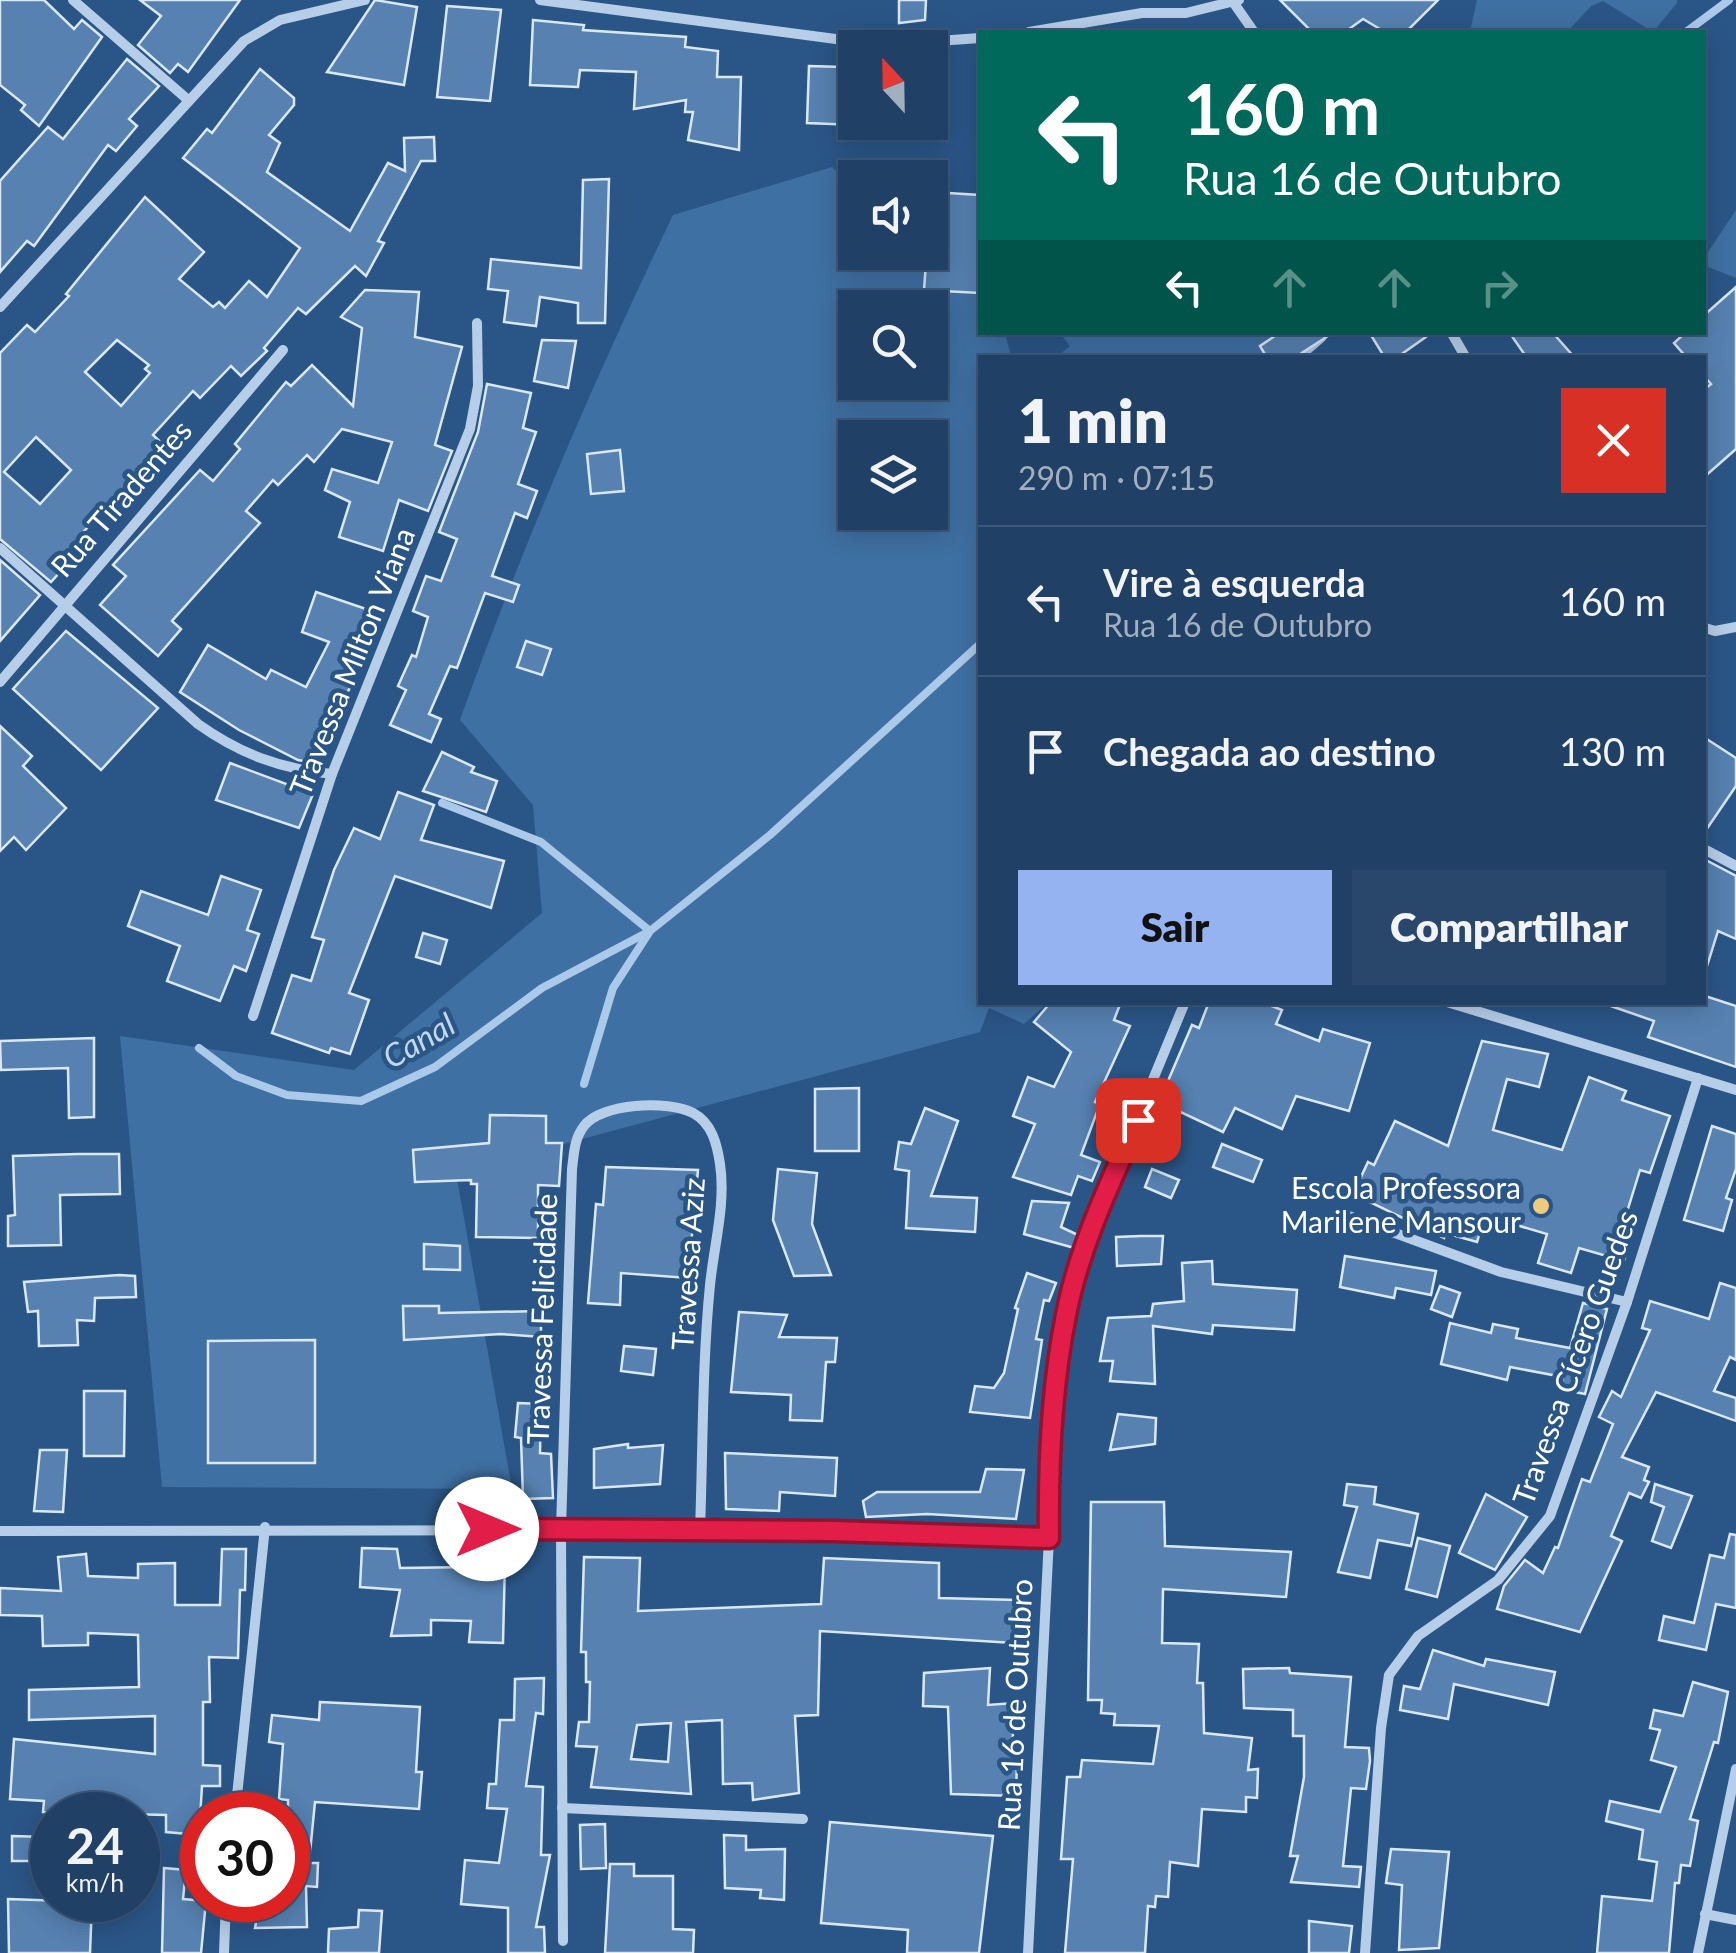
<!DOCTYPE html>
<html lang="pt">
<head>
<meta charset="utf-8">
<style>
  :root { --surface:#204065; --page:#28476b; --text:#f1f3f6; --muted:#a2afbf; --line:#3d5979; --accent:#95b2f1 }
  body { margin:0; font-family:Lato,sans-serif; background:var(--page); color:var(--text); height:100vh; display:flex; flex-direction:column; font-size:38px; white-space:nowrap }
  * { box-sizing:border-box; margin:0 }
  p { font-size:32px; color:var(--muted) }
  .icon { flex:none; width:55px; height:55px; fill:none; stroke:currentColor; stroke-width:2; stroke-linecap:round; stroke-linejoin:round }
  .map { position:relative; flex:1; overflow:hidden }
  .panel { position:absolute; left:978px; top:355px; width:728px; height:650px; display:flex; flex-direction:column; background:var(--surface); border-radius:0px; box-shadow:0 5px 25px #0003,0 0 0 2px var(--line) }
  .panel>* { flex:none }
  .banner { position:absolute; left:978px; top:30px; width:728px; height:305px; border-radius:0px; box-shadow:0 5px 25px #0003,0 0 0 2px var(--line); background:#00695c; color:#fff; overflow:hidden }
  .needle { width:65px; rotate:338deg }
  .fabs { position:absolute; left:838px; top:30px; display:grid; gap:20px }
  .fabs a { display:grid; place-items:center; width:110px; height:110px; border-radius:0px; background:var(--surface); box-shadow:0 5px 25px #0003,0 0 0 2px var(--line); font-size:50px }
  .speed { position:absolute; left:30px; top:1792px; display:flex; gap:20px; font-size:50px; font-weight:700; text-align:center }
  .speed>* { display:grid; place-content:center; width:130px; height:130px; border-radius:50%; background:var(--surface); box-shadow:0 5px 25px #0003,0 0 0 2px var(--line); line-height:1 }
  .speed small { font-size:25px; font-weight:400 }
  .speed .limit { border:15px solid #d22; background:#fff; color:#111 }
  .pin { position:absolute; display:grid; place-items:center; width:85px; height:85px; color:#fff; margin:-42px; border-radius:20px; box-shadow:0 5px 15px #0006 }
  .me { position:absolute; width:110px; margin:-55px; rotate:90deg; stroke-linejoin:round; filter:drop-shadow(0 0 8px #0008) }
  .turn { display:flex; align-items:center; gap:35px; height:210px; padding:0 40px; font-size:45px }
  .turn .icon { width:130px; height:130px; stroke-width:2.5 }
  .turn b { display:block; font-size:70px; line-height:85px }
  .lanes { display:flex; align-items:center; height:95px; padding:0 40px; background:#0003; justify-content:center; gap:50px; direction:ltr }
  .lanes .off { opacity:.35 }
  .round { display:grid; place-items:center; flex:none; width:105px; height:105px; border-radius:0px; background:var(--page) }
  .summary { display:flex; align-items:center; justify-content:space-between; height:170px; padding:0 40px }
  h1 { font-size:60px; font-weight:800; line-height:75px }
  .primary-button { display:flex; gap:20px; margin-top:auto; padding:20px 40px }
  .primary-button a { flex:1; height:115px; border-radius:0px; background:var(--accent); color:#111; font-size:40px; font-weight:800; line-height:115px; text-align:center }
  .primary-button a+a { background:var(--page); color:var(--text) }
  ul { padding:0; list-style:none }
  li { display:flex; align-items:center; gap:30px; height:150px; padding:0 40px; border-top:2px solid var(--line) }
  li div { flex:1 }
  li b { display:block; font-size:38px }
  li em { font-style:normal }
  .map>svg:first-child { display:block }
  .green { fill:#3f70a3; fill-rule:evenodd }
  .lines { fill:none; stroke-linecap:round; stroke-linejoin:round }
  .stream { stroke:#abc9e8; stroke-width:8 }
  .building { fill:#5681b0; stroke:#dae8f6; stroke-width:2.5; fill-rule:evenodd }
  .minor { stroke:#b7cee8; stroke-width:10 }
  .route-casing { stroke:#92132f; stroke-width:25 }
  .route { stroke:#e11d48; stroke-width:18 }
  .poi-dot { fill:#eeca7e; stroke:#2a5687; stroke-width:4 }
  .labels { text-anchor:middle; stroke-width:9; stroke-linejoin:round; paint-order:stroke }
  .street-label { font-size:30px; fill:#fff; stroke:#2a5687 }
  .poi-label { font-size:30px; fill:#fff; stroke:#2a5687; text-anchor:end }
  .water-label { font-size:32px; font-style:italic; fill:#c2d8ef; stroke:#2a5687 }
</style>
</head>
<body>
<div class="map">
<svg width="1736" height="1953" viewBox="0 0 1736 1953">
  <rect width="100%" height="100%" fill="#2a5687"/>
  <g class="green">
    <path d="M1477,0H1677V3L1653,32L1603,1L1591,6L1567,32H1470Z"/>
    <path d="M832,167L855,190V252L919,253L930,264L980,281V332L1005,333L1011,357L980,358V1002L1048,1003L1024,1024L989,1008L980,1032L456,1173L512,1489L162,1487L120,1036L354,1070L542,913L533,805L460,720C522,547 594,380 673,215ZM855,308H930V382H855ZM855,438H930V512H855Z"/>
    <path d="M1736,210V278L1703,265L1702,261Z"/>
    <path d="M1059,332L1270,333L1276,357L1055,358L1070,346Z"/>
  </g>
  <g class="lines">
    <g class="stream">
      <path d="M1686,32L1729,0"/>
      <path d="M1299,358L1322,338"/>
      <path d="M442,803L541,842L650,931L613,988L584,1084"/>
      <path d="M199,1048L236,1076L287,1095L361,1101L435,1067L542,988L650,931L770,835L980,644"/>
    </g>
  </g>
  <g class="building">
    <path d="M0,0H44L74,29L82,20L102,37L39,126L21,110L25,105L0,85Z"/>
    <path d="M140,0H240L188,72L178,64L170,73L138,45L161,16Z"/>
    <path d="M375,0L417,7L404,85L327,72Z"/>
    <path d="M899,0H926L925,20L899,23Z"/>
    <path d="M1280,0H1438L1406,32H1385L1363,19L1345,32H1312Z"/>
    <path d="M447,6L501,10L490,101L437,97Z"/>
    <path d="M533,20L584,25L583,30L686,37L685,47L718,51L717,77H741L739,150L688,140L693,112H685L686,100L634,109L636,72L580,70L578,87L530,85Z"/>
    <path d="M127,59L159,86L129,119L137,126L116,151L108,145L34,246L27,241L0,272V181L48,127L63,139Z"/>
    <path d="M809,66L842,67L841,82H855V125L807,123Z"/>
    <path d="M260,69L294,98V105L269,135L280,143L267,172L350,231L388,163L405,171L404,138L434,137L435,161H421L378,241L384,243L366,276L355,266L306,314L298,308L264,348L267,351L241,376L231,366L200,398L193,391L153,435L168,449L116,511L109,504L78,538L85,544L51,582L0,539V353L27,325L35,332L69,296L66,294L145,197L204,252L179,279L213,307L219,302L225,308L249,281L267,297L300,248L183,158L207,129L212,133ZM117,340L149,365L145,369L150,373L121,406L85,372ZM36,437L71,470L40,504L4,472Z"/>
    <path d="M609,179L605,323H578V303L540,297L536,326L504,322L508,291L488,289L491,259L581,268L583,180Z"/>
    <path d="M948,193L980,195V293L924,290L926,263L943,264Z"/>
    <path d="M1736,287V449L1702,479V391L1711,384L1702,374V358H1687L1674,343L1686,332H1702V317Z"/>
    <path d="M365,290L419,292L415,337L462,347L435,445L452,451L428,511L399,500L383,551L339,537L350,502L325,490L332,469L378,483L392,442L342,429L314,462L307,455L278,485L273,480L246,511L260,523L172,621L181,629L158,656L100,605L126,576L113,565L200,470L213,481L240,449L235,444L286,382L291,386L312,365L353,406L362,328L341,317Z"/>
    <path d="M1281,332H1334L1294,358H1267L1260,346Z"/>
    <path d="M1369,332H1433L1396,358H1385Z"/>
    <path d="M1509,332H1552L1575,358H1527Z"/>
    <path d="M542,340L576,341L568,388L534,381Z"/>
    <path d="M487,384L531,393L523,428L536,432L518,484L537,491L527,518L515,513L492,576L519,585L513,602L485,593L457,668L450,666L429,714L441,719L431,742L390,725L406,690L398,686L412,655L416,657L428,617L413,611L426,576L441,581L457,539L439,532L478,432Z"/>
    <path d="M620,450L624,491L591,494L587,454Z"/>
    <path d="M0,560L40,595L0,641Z"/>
    <path d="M316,592L378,613L363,659L315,763L298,760L239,730L180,692L208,645L266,679L271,670L306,687L329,642L302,632Z"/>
    <path d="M66,631L158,708L101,770L13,689Z"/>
    <path d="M526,641L551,649L542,675L517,667Z"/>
    <path d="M0,726L32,756L23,766L66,808L26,850L14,837L0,851Z"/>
    <path d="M1702,736L1736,758V786L1702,836Z"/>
    <path d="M442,752L474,767L471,772L497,781L486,812L423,791Z"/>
    <path d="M230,763L313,794L299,828L216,800Z"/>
    <path d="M398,792L434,805L421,840L504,861L491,908L395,876L349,993L369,1000L350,1054L331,1048L329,1053L272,1033L292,975L311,981L324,940L312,937L334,870L354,828L380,839Z"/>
    <path d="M1702,858L1736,876V939L1718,931L1707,966L1702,965Z"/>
    <path d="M221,876L261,890L247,930L259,934L246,971L234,966L220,1001L167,981L180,946L128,926L141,891L208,915Z"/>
    <path d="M423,933L447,940L440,964L416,957Z"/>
    <path d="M1702,995L1736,1006V1067L1648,1037L1654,1021L1608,1005L1702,1002Z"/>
    <path d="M1051,1002H1121L1114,1020L1130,1026L1095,1102L1100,1104L1081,1155L1100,1162L1092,1181L1078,1176L1071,1195L1013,1177L1035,1124L1013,1116L1028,1077L1054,1087L1071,1052L1034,1022Z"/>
    <path d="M1209,1002H1261L1282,1010L1276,1024L1319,1041L1323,1029L1370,1043L1349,1111L1296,1096L1282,1129L1235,1108L1223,1132L1159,1102L1192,1025L1199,1028Z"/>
    <path d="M94,1038V1117L69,1118L68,1068L1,1070L0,1041Z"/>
    <path d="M1482,1041L1548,1054L1539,1087L1507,1079L1493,1130L1562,1150L1589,1077L1626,1091L1622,1100L1670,1116L1650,1173L1640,1170L1623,1225L1634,1228L1624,1261L1579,1248L1571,1273L1538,1263L1547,1234L1485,1216L1477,1242L1445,1233L1444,1238L1353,1194L1368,1162L1374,1165L1395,1121L1448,1146Z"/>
    <path d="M859,1088V1151H815V1089Z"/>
    <path d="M925,1108L958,1121L931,1196L977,1198L975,1232L906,1228L909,1171L895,1169L899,1142L911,1144Z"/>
    <path d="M490,1115L546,1116V1143H562L559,1186L538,1185V1238L476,1237L477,1184H471V1180L415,1182L413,1150L489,1143Z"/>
    <path d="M1712,1126L1736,1134V1169L1726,1198L1732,1200L1723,1231L1684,1220Z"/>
    <path d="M1222,1144L1262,1160L1253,1182L1213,1167Z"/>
    <path d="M78,1154H119L120,1194L60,1195L61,1245L8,1246V1216L15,1215L13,1156Z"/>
    <path d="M606,1167L698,1170L688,1278L621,1273L620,1305L588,1303L596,1204L603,1205Z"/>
    <path d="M778,1169L817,1173L812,1224L831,1275L794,1276L773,1220Z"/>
    <path d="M1152,1169L1179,1180L1171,1198L1145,1187Z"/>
    <path d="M1032,1201L1069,1203L1061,1227L1082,1237L1078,1249L1024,1234Z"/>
    <path d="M1141,1236H1163L1161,1264L1117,1266L1116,1237Z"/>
    <path d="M424,1244L460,1246V1270L424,1269Z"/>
    <path d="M1345,1256L1436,1271L1431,1295L1396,1288L1394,1298L1340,1287Z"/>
    <path d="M1212,1261L1213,1284L1297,1290L1294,1330L1213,1325L1212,1334L1153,1326L1155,1384L1110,1381L1113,1361H1100L1108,1318L1151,1316L1153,1304L1184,1301L1182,1263Z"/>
    <path d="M1027,1273L1056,1283L1049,1301L1044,1300L1036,1339L1042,1340L1030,1418L970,1412L975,1386L994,1388L1004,1373L1018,1309L1015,1308Z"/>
    <path d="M119,1275L135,1276L136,1297L95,1298L94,1321L77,1320L78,1345L39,1346L38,1311L28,1312L24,1282Z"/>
    <path d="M1720,1283L1736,1288V1360L1730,1357L1714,1391L1736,1398V1421L1656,1392L1622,1457L1649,1467L1644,1480L1649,1482L1641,1498L1629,1493L1611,1536L1622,1541L1580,1632L1497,1609L1504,1586L1525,1560L1543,1573L1555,1547L1558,1548L1582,1479L1590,1482L1613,1424L1599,1417L1612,1391L1621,1397L1650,1330L1642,1328L1650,1301L1709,1319Z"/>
    <path d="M1440,1286L1460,1293L1452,1317L1431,1309Z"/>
    <path d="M1583,1303L1607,1309L1585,1394L1560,1389L1563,1377L1510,1367L1507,1380L1441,1364L1450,1323L1491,1333L1493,1324L1518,1329L1516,1338L1570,1348Z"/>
    <path d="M403,1306H439V1313L541,1311V1337L501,1334L404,1340Z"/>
    <path d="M739,1312L787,1315L779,1337L837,1338L835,1362H826L822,1421L790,1420L791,1395L731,1392Z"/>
    <path d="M315,1340V1463H208V1341Z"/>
    <path d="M624,1346L656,1349L653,1375L621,1371Z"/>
    <path d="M84,1391H125L124,1456H84Z"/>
    <path d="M518,1403L541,1404L540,1453L551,1454L553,1498L523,1499L521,1438L515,1437Z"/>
    <path d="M1118,1414L1156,1418L1155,1444L1110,1450Z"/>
    <path d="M628,1444V1448L663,1445L660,1484L594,1488V1449Z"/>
    <path d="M40,1450H67L63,1512L34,1511Z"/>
    <path d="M725,1453L837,1458L835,1496L780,1492L779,1511L726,1509Z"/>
    <path d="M986,1469L1024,1470L1016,1519L927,1514L866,1517L863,1501L877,1492H980Z"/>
    <path d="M1347,1484L1376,1487L1374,1504L1418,1514L1411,1546L1378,1540L1370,1578L1338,1572L1357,1507L1344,1505Z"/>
    <path d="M1655,1484L1692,1496L1671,1548L1652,1541L1664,1507L1651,1502Z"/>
    <path d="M1486,1494L1527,1517L1495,1570L1459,1553Z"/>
    <path d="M1091,1502H1164L1165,1546L1291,1552L1286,1597L1163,1589L1162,1643L1199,1644L1197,1683H1203L1204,1733L1252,1738L1248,1770L1258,1769L1257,1798L1246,1797V1812L1202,1809L1198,1866L1170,1862L1168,1897L1156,1896L1155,1907L1148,1906L1145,1953H1065L1073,1859H1061L1067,1777H1080L1082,1760L1153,1764L1159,1726L1114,1725L1115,1714L1101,1713L1102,1700H1088Z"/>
    <path d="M1730,1534L1736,1535V1608L1716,1604L1706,1650L1659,1640L1664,1616L1694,1623L1710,1555L1724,1558Z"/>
    <path d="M1418,1538L1450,1546L1437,1597L1406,1589Z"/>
    <path d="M362,1548L397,1549L400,1568L474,1567L475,1561H505L503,1643L469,1642L471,1621L431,1620V1635L391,1636L400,1590L360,1587Z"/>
    <path d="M222,1549H246L245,1590H240L238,1658L209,1657L210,1702H203V1765L220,1766V1786H202L199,1835L166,1832V1815L43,1812L44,1801L10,1799L14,1739L155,1754V1716L29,1720V1690L139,1687L138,1635L88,1633V1645L43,1646L42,1616L0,1615V1588L61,1591L58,1557L86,1554L88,1576L138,1578V1564L175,1563V1605H220Z"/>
    <path d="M584,1557L640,1558L638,1611L821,1604L824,1558L939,1563V1598L1023,1600L1029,1644L820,1631L818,1715L795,1716L799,1793L753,1800L752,1783L723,1784L722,1720L686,1722L691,1794L591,1787L597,1747L576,1746L579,1722H589L590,1682H586V1652H581ZM671,1723L668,1762L631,1759L637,1725Z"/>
    <path d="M1433,1650L1484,1666L1486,1659L1555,1672L1548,1705L1454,1684L1448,1719L1400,1710L1404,1686L1420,1689Z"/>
    <path d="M990,1668L988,1705L1014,1703L1012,1761H1017L1016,1796L951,1794L948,1707L923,1706L924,1673Z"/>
    <path d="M1289,1668L1290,1673L1351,1677L1345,1747L1369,1748L1370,1761L1366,1789L1351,1788L1343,1866L1361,1867L1359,1887L1291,1882L1298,1856H1290L1304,1777V1736H1293V1710L1244,1708L1243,1669Z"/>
    <path d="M544,1678L543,1714L536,1713L526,1786L543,1787L541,1855H550L536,1927H544L545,1953H508V1908L461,1904L465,1860L499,1863L507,1809L487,1808L489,1784H496L500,1720H514L515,1679Z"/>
    <path d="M1693,1682L1728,1692L1718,1743L1714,1742L1690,1819L1698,1821L1690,1866L1681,1865L1679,1883H1675L1669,1953H1597L1602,1896L1652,1901L1657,1862L1639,1859L1643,1830L1606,1821L1610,1801L1660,1812L1676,1767L1651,1760L1660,1730L1650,1728L1654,1710L1683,1716Z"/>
    <path d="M320,1702L420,1707L416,1772H422L419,1809L315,1802L309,1863H318L317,1887L306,1886L307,1927L255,1928L260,1900H288V1800L279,1799L283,1744L269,1742L272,1715L319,1720Z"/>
    <path d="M830,1822L993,1836L979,1953H907L908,1930L821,1923Z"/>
    <path d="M605,1824L606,1868L581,1869L580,1825Z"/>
    <path d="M724,1835L746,1836V1850L785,1849L784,1900L760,1898L761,1890L725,1888Z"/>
    <path d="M12,1836L45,1837V1861H12Z"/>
    <path d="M1391,1849L1449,1852L1439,1948L1399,1950L1402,1885L1386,1883Z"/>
    <path d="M610,1864H634V1876H673V1929L694,1930L693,1953H605Z"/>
    <path d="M164,1868L186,1870L183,1899L206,1901L201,1953H162Z"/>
    <path d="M8,1899L92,1902L90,1953H9Z"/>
    <path d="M359,1910L382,1911L379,1953H328L329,1929L358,1927Z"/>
    <path d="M1309,1921L1352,1926L1349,1953H1309Z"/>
  </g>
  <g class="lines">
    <g class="minor">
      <path d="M73,0L187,99"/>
      <path d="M540,0L881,45L980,38"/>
      <path d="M1233,2L1254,32"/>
      <path d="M1029,32L1142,13H1186L1239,0"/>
      <path d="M0,307L244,41L280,20L365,0"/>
      <path d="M1451,332L1466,358"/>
      <path d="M0,548L198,724C240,754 281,769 332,774"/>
      <path d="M1702,627L1715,631L1736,627"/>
      <path d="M0,682L283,350"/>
      <path d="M1702,848L1736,866"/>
      <path d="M1447,1002L1736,1090"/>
      <path d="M253,1016L332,774L470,429L478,386L477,323"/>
      <path d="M1346,1215L1501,1272L1627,1302"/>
      <path d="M0,1531L700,1530L1049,1538"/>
      <path d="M562,1808L803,1819"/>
      <path d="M235,1815L265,1527"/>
      <path d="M1705,1914L1736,1920"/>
      <path d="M563,1941L561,1529L572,1169C574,1154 574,1139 584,1126C601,1103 668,1100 693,1113C712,1123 717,1144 720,1164C726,1204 714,1245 710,1285C702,1366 703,1449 700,1530"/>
      <path d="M224,1953L226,1900"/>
      <path d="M1028,1953L1049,1538L1048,1463L1066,1314L1102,1203L1185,1002"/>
      <path d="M1365,1953L1381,1728L1389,1675L1418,1636L1498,1580L1550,1516L1627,1302L1698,1078"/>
      <path d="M1698,1953L1736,1769"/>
    </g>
  </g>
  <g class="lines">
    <defs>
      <path id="route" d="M487,1529L833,1531L1049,1538C1048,1464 1051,1389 1066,1315C1079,1247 1110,1183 1138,1120"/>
    </defs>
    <use href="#route" class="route-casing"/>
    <use href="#route" class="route"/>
  </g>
  <circle class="poi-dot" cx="1541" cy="1206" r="10"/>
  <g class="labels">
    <g class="street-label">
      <text transform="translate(122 499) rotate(-49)" y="10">Rua Tiradentes</text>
      <text transform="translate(353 662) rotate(-68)" y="10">Travessa Milton Viana</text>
      <text transform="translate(689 1264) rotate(-86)" y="10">Travessa Aziz</text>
      <text transform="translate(543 1319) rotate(-88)" y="10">Travessa Felicidade</text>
      <text transform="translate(1576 1358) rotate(-70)" y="10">Travessa Cícero Guedes</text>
      <text transform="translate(1016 1705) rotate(-87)" y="10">Rua 16 de Outubro</text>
    </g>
    <g class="poi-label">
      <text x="1521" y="1199">Escola Professora<tspan x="1521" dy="34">Marilene Mansour</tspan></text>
    </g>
    <g class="water-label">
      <text transform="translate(419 1041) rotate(-30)" y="11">Canal</text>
    </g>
  </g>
</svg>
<div class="fabs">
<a><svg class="needle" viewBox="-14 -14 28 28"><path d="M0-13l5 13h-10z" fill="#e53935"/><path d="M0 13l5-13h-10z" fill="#a2afbf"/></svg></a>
<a><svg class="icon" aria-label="sound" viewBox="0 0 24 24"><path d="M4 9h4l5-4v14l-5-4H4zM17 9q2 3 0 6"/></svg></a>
<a><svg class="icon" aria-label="search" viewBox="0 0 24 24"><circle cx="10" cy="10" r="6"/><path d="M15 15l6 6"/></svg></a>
<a><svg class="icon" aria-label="layers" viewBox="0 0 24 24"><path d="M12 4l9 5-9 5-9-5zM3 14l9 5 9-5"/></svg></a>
</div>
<div class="speed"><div>24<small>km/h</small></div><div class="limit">30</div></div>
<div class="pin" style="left:1138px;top:1120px;background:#d93025"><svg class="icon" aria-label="arrive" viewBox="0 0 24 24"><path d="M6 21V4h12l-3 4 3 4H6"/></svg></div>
<svg class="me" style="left:487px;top:1529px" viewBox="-20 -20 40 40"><circle r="19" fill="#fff"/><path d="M0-13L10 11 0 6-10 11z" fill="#e11d48"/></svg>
<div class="banner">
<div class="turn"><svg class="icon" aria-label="left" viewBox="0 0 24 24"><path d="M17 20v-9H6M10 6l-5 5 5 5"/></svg><div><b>160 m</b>Rua 16 de Outubro</div></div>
<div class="lanes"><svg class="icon" aria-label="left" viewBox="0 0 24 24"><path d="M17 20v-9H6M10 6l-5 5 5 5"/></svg><svg class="icon off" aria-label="ahead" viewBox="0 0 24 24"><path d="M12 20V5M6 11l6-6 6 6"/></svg><svg class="icon off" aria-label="ahead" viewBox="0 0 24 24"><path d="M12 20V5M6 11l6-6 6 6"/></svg><svg class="icon off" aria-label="right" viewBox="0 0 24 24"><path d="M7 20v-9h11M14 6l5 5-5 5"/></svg></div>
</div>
<section class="panel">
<div class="summary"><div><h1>1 min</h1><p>290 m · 07:15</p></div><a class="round" style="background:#d93025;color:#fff"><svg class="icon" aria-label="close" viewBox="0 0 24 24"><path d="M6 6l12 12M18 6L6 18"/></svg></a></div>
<ul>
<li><svg class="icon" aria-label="left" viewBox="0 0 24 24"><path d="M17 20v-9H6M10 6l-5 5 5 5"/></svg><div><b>Vire à esquerda</b><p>Rua 16 de Outubro</p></div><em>160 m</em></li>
<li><svg class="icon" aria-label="arrive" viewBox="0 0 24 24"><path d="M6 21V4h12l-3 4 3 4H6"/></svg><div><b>Chegada ao destino</b></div><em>130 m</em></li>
</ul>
<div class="primary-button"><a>Sair</a><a>Compartilhar</a></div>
</section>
</div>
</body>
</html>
